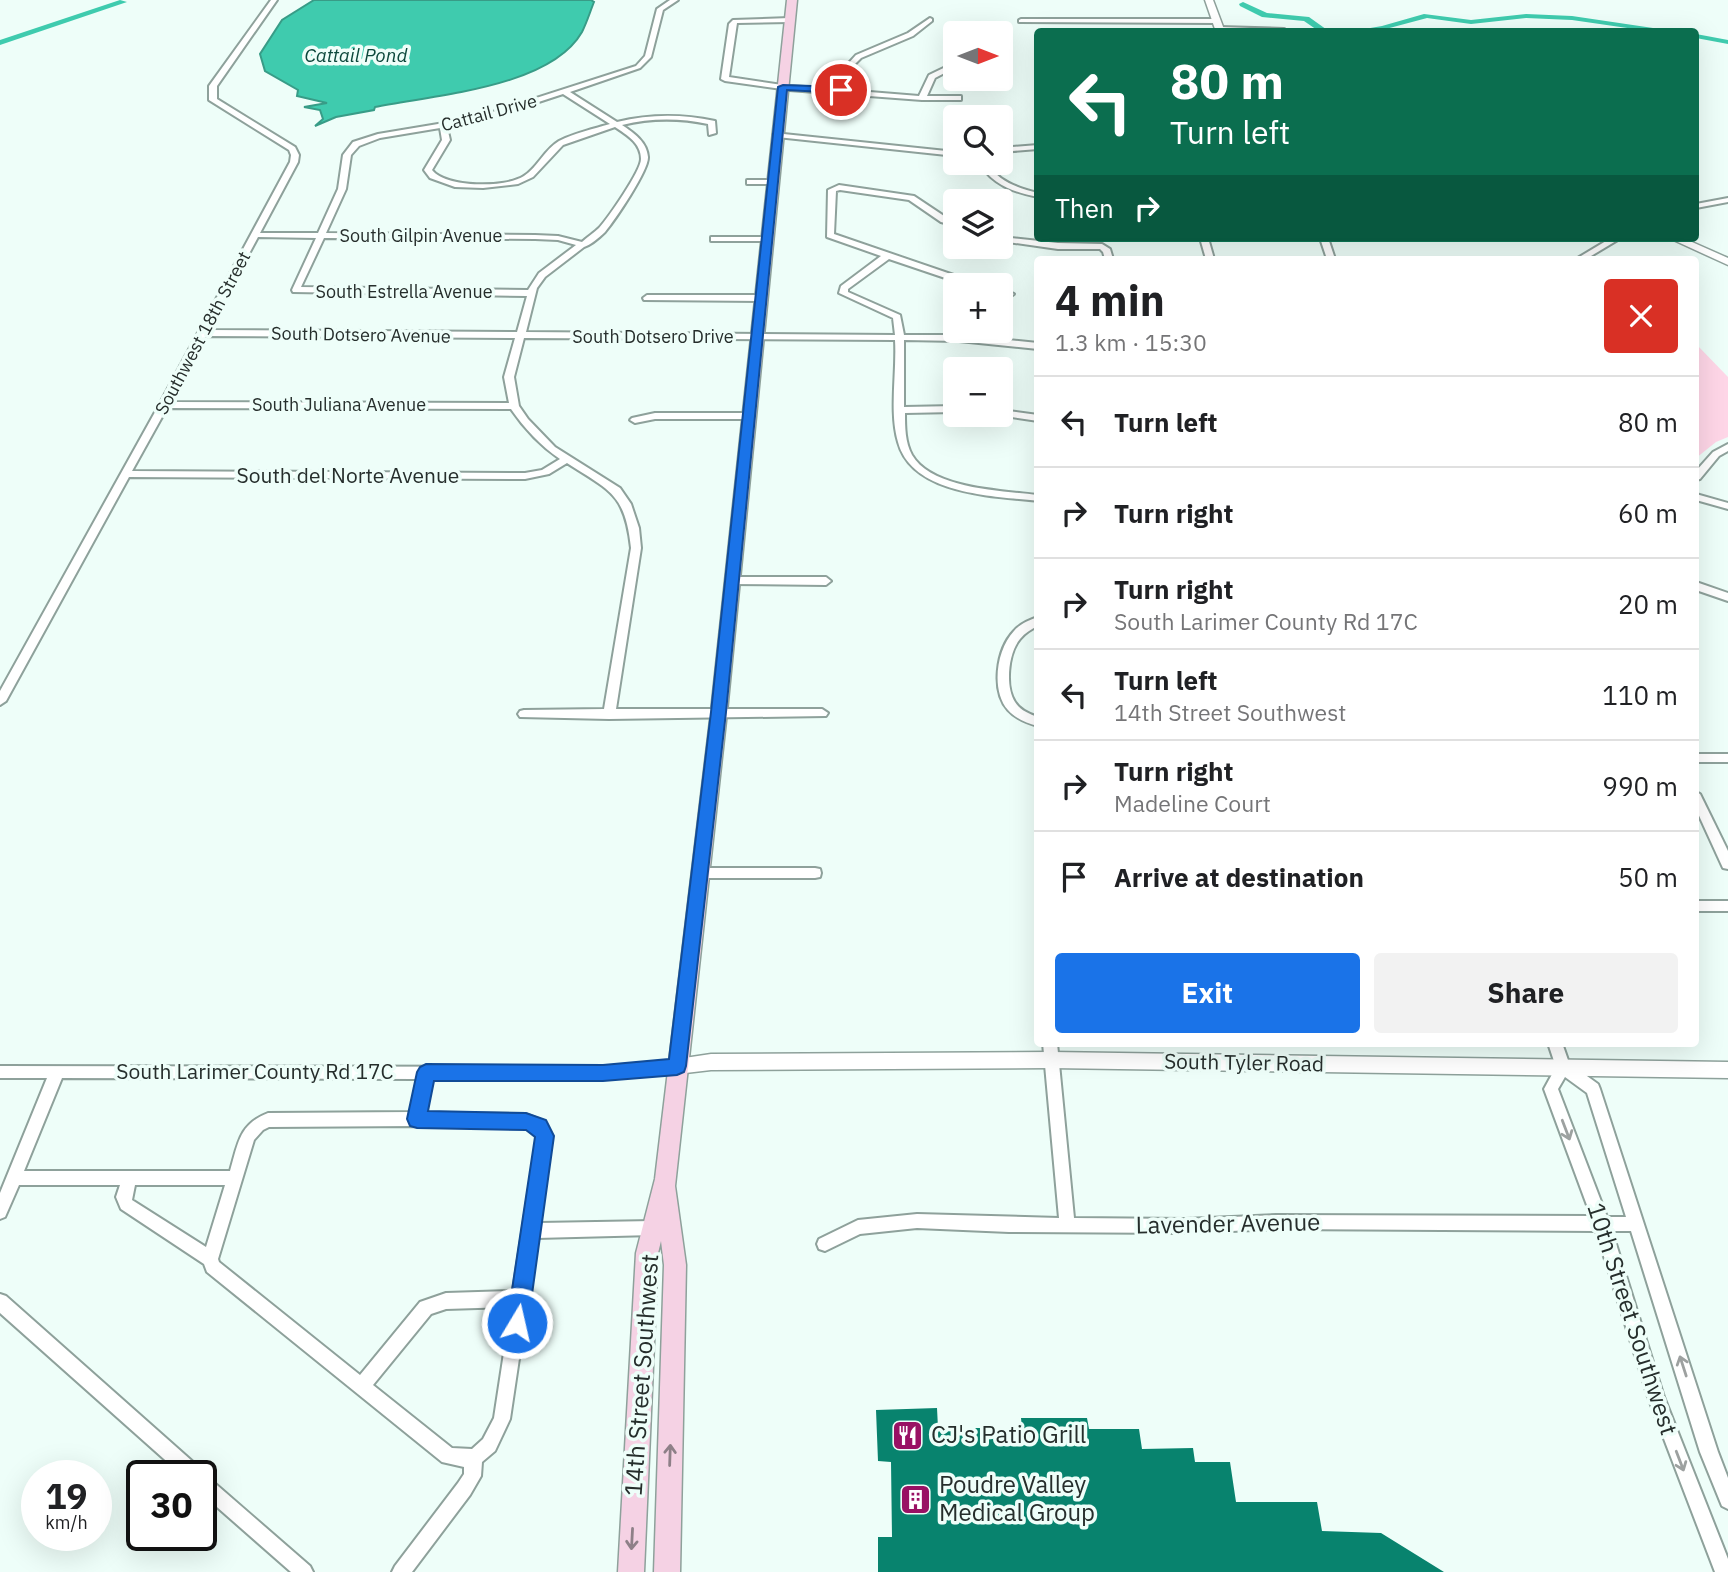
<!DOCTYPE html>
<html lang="en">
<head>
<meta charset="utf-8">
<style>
  :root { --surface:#fff; --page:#f2f2f2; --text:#202124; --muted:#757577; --line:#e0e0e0; --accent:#1a73e8 }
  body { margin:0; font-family:"IBM Plex Sans",sans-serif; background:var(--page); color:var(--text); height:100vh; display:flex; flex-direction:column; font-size:26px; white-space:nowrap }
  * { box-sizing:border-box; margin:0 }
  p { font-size:23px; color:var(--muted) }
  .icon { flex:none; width:38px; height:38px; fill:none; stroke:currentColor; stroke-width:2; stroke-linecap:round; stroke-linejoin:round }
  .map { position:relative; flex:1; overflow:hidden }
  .side { position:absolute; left:1034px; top:256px; width:665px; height:791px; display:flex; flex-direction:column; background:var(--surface); border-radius:7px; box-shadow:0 7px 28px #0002 }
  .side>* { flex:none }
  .guide { position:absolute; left:1034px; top:28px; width:665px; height:214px; border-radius:7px; box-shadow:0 7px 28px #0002; background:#0b6e4f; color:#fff; overflow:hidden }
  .needle { width:46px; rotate:90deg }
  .buttons { position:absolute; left:943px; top:21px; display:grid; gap:14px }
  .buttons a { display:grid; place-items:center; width:70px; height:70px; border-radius:7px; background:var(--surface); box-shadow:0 7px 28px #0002; font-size:35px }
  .speed { position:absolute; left:21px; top:1460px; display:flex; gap:14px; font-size:35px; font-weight:700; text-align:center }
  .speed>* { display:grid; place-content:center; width:91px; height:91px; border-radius:50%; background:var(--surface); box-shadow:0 7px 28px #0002; line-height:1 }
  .speed small { font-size:18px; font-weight:400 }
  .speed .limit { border:4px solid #111; border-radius:10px; background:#fff; color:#111 }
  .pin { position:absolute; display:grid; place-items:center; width:60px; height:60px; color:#fff; margin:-30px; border:4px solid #fff; border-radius:50%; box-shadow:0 2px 7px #0007 }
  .me { position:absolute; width:77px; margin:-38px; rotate:9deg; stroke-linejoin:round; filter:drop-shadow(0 0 5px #0008) }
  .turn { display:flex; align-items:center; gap:24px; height:147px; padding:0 21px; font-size:32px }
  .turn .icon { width:91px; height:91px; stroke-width:2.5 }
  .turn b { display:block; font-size:49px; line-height:60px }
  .then { display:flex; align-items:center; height:66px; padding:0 21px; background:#0003; gap:14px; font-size:26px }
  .round { display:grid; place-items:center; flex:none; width:74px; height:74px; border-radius:7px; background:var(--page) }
  .headline { display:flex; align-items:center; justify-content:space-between; height:119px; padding:0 21px }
  h1 { font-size:42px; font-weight:700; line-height:52px }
  .cta { display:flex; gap:14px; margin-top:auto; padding:14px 21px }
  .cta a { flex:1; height:80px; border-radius:7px; background:var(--accent); color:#fff; font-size:28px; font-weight:700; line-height:80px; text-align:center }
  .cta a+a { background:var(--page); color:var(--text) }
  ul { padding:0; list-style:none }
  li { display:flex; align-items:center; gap:21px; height:91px; padding:0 21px; border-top:2px solid var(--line) }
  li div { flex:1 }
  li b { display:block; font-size:26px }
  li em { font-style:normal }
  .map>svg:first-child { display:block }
  .green { fill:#fed6e7 }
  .water { fill:#3fcbae; stroke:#389c87; stroke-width:2 }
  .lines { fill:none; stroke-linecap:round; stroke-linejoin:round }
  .canal { fill:#3fcbae; fill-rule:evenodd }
  .building { fill:#08836e }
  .minor-casing { stroke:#8ea19b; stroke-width:4 }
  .tertiary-casing { stroke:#8ea19b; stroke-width:3 }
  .secondary-casing { stroke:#8ea19b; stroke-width:3 }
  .minor { fill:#fff; fill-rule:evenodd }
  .tertiary { fill:#fff; fill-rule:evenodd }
  .secondary { fill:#f5d2e4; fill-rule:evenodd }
  .oneway { stroke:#9da1a0 }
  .oneway2 { stroke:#8e8088 }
  .route { fill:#1a73e8; stroke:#114b97; stroke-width:2 }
  .labels { text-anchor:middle; stroke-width:7; stroke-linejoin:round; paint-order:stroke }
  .far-street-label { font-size:18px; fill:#262e2c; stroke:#eefef9 }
  .far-water-label { font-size:19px; font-style:italic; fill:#0c483c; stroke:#eefef9 }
  .street-label { font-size:21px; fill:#262e2c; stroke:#eefef9 }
  .near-street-label { font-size:24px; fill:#262e2c; stroke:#eefef9 }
  .near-poi-label { font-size:24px; fill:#262e2c; stroke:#eefef9; text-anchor:start }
</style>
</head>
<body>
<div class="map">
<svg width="1728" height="1572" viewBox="0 0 1728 1572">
  <rect width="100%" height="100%" fill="#eefef9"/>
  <path class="green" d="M1696,344L1728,377V437L1716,442L1696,458Z"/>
  <path class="water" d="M314,0H591L594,2C590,12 587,22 582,32C550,88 433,95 375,107L374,110L336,117L315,126L323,119L320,110L304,107L327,103L297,96L298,90L265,71L260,54L282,20Z"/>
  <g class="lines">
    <g class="canal">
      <path d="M120,0L127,2L0,45V40Z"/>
      <path d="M1243,2L1267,13L1309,17L1330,32H1320L1304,21L1262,17L1240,6L1239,4Z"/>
      <path d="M1424,14L1471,20L1526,14L1572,16L1680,32H1655L1572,20L1526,18L1471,24L1427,18L1382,30L1347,32L1382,26Z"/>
      <path d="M1696,34L1728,40V44L1696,38Z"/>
    </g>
  </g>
  <path class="building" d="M937,1408L938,1428H1022L1021,1418H1087L1089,1429H1139L1142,1449L1193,1448L1195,1462H1230L1236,1502H1317L1322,1531L1381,1533L1444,1572H878V1537H892L891,1462L878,1461L876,1410Z"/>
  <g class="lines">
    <defs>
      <g id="minor">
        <path d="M271,0H277L217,86V99L295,147L299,155L298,162L260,233H318L338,189L343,155L353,142L378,134L474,118L636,66L645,56L657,9L670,0H678L663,10L651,57L640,68L570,92L617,122C651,114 681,114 715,121L716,133L709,135L708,124C679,118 651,118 622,125C634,133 647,142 648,157C649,170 615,220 605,232C599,238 590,245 584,247L545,277L537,288L526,332L895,335L893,318L839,293L841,286L881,256L827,237L828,190L839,185L914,196L947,218L956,221V226L941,222L909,200L840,190L836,191L834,234L977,283L978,285H966L889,259L848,289V292L900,315L904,335H959L1038,343V349L959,341L904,340V407L956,406V412L905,413C905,427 905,442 912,455C932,489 1003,491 1038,495V501C994,496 912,495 898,442C889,412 897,372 895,340L524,338L514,377L519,406L528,419L555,447L620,488L631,504L639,528L641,548L616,709H822L828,713L826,716L609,719L520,717L518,714L520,711L524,710L604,709L631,548C625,493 610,491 567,463L549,474L525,479L129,477L6,701L0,705V691L159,405L290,162L291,155L289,150L209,100V86ZM563,94L610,124C593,129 574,133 559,141C544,150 538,167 524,176C506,188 446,188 432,170L450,140L447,127L478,122ZM615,127C627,135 641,143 641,159C641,171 608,218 599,228C594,233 587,237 582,242L558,236L535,235L326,233L346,189L351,155L359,146L380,138L440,128L442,140L424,170L430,178L455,187L483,188L518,184L533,177L563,145ZM258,237L316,238L292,290L293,292L527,296L517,332L208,330ZM324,238L535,239L558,240L576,245L539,273L528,290L301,287ZM206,336L515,338L504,377L509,403L170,402ZM167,408L511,409C524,428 541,446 560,459L542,470L525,473L132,471Z"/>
        <path d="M930,18L932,19V21L913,36L861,58L853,66L845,90L919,96L929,75L956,62V67L935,78L927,96H961V100H922L789,90L725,81L721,79L729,24L733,20L790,18L793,20L790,22L737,23L729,77L789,86L838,89L846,66L856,55L908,33Z"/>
        <path d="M1021,19H1217L1220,21L1217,23L1019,22V20Z"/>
        <path d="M1220,27L1284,29L1287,31L1218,30L1217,29Z"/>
        <path d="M774,133L956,152V156L777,137L773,135Z"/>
        <path d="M1038,145V149L1001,152V148Z"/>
        <path d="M979,163H987C998,181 1017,188 1038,193V197C1013,192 993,185 979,163Z"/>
        <path d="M747,180H773L777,182L773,184H747Z"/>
        <path d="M1728,198V202L1696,208V204Z"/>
        <path d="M711,237H767L771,239L767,241H711Z"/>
        <path d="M1001,237L1058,243L1102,244L1110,249L1113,259H1105L1103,252L1100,249H1058L1001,241Z"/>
        <path d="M1200,238H1208L1214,259H1206Z"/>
        <path d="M1320,238H1328L1335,259H1327Z"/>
        <path d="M1611,238H1621L1586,259H1576Z"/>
        <path d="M1001,288L1014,294L1010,297L1001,294Z"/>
        <path d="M647,295H761L765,298L761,301L644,300L643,298Z"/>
        <path d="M1001,410L1038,415V421L998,415H1001Z"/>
        <path d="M655,413H749L754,416L749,419H655L635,423L630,420L632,418Z"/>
        <path d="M1728,444V451L1719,456L1700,479L1696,480V471L1713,452Z"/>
        <path d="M1696,494L1728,503V509L1696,500Z"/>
        <path d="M732,577H826L831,581L826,585L728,584L727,581Z"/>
        <path d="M1696,582L1728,593V601L1696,590Z"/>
        <path d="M1038,617V626C1031,629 1025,633 1020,639C1008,653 1005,687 1015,702C1020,710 1029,714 1038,717V726C1027,723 1016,719 1008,710C991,691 996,650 1014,631C1020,624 1029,620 1038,617Z"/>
        <rect x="1696" y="754" width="32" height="8"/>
        <path d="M1696,792L1700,794L1728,851V869L1723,868L1696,809Z"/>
        <path d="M700,868H815L820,869L821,873L820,877L815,878H700L695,877L694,873L695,869Z"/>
        <rect x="1696" y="901" width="32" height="10"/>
        <path d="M1043,1043H1057L1074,1218L1185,1219L1276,1215L1591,1216L1544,1089L1556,1067L1548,1043H1562L1569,1063L1598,1084L1600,1089L1718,1452L1728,1478V1509L1722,1506L1700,1452L1631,1231H1612L1664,1397L1728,1559V1572H1715L1648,1397L1596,1231L1276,1229L1185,1233L1009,1232L917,1228L860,1234L825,1251L819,1249L817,1244L819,1239L858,1220L917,1214L1059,1218ZM1565,1077L1587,1093L1626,1217H1607L1558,1089Z"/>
        <path d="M677,1060L682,1062L684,1066L682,1070L677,1072L603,1079H432L426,1113L526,1114L544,1121L551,1136L539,1223L653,1221L658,1223L661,1228L658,1233L653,1235L537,1238L510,1419L495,1451L482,1462L481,1476L470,1495L412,1572H392L395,1566L458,1483L464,1474V1467L442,1462L207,1272L204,1264L121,1209L116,1197L120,1185H19L5,1217L0,1219V1193L47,1078H0V1066L603,1067ZM62,1078L417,1079L411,1112L268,1113C239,1124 238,1144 230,1171H24ZM417,1126L526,1128L534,1131L537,1136L513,1291L446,1293L420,1302L360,1375L219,1262L218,1259L254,1140L263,1130L269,1127ZM135,1185H225L206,1247L132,1200ZM511,1307L494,1418L483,1439L472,1449L452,1448L373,1385L431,1314L446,1309Z"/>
        <path d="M0,1294L6,1296L201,1469L203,1473L310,1566L313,1572H291L201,1493V1475H182L0,1313Z"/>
      </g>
      <g id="tertiary">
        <path d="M1205,0H1213L1225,32H1216Z"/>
        <path d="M1669,238H1683L1728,258V265Z"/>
        <path d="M1051,1052L1728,1062V1078L1051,1068L711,1070L677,1074L671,1072L668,1066L671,1060L711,1054Z"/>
      </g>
      <path id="secondary" d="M787,0H797L727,712L675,1186L686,1265L680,1572H654L664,1265L661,1241L658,1253L644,1572H618L636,1253L655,1179L711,712Z"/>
    </defs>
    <use href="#minor" class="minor-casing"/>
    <use href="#tertiary" class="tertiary-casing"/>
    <use href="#secondary" class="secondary-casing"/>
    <use href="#minor" class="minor"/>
    <use href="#tertiary" class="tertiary"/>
    <use href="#secondary" class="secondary"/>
  </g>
  <defs><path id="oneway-shaft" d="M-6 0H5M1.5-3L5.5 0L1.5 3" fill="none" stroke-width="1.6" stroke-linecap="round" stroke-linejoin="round" transform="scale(1.75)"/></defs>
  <g class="oneway">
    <use href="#oneway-shaft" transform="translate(1566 1130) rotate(69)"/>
    <use href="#oneway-shaft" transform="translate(1683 1366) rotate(-108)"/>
    <use href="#oneway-shaft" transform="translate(1680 1461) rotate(69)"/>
  </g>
  <g class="oneway2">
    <use href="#oneway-shaft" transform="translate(670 1455) rotate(-88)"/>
    <use href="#oneway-shaft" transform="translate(632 1539) rotate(93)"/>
  </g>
  <path class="route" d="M783,85L841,87L846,90L841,93L787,90L726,712L686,1066L684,1072L677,1075L603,1081H434L428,1111L526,1113L546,1120L554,1136L528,1323L525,1330L517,1333L510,1330L507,1323L535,1137L526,1130L417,1128L410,1126L407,1119L417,1072L420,1067L426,1064L603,1065L669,1059L711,712L778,87Z"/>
  <defs>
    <symbol id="restaurant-square" viewBox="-11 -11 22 22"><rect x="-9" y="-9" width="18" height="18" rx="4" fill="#991164" stroke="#eefef9"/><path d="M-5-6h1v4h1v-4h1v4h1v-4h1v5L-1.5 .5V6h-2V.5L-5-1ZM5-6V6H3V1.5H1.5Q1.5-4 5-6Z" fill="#fff"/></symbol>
    <symbol id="building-square" viewBox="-11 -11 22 22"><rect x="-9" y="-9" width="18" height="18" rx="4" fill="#991164" stroke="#eefef9"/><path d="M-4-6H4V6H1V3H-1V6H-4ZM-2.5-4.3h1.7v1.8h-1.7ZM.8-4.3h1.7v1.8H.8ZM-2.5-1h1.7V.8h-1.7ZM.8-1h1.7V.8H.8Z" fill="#fff"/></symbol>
  </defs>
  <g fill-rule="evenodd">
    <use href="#restaurant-square" x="890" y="1418" width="35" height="35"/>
    <use href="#building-square" x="898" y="1482" width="35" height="35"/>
  </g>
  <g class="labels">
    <g class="far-street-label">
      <text transform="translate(489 113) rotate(-15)" y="6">Cattail Drive</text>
      <text x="421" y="242">South Gilpin Avenue</text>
      <text x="404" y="298">South Estrella Avenue</text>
      <text transform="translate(203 333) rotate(-62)" y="6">Southwest 18th Street</text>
      <text transform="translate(361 335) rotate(1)" y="6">South Dotsero Avenue</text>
      <text x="653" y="343">South Dotsero Drive</text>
      <text x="339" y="411">South Juliana Avenue</text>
    </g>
    <g class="far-water-label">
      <text x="356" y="62">Cattail Pond</text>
    </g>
    <g class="street-label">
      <text x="348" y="483">South del Norte Avenue</text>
      <text transform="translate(1244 1063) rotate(1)" y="7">South Tyler Road</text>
      <text x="255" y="1079">South Larimer County Rd 17C</text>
    </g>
    <g class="near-street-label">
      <text transform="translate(1228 1224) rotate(-1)" y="8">Lavender Avenue</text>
      <text transform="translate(1632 1319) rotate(72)" y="8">10th Street Southwest</text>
      <text transform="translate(642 1375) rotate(-86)" y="8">14th Street Southwest</text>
    </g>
    <g class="near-poi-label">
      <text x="931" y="1443">CJ's Patio Grill</text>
      <text x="939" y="1493">Poudre Valley<tspan x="939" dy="28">Medical Group</tspan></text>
    </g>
  </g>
</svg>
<div class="buttons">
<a><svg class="needle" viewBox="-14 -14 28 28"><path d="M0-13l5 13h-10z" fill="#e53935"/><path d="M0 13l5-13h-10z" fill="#757577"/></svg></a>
<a><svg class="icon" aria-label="search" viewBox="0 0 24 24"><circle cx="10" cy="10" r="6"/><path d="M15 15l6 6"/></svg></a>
<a><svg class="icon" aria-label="layers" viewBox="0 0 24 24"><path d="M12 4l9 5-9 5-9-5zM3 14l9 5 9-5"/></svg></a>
<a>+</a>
<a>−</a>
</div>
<div class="speed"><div>19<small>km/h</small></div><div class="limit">30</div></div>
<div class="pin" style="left:841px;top:90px;background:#d93025"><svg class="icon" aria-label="arrive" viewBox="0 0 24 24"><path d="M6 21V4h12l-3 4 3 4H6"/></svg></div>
<svg class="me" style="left:517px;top:1323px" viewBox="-20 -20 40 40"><circle r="17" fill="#1a73e8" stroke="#fff" stroke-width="3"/><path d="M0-11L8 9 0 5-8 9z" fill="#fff"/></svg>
<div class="guide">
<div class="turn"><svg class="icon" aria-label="left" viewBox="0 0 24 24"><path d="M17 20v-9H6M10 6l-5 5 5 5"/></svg><div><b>80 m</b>Turn left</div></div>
<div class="then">Then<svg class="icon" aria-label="right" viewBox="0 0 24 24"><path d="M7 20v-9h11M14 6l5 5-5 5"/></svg></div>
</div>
<section class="side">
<div class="headline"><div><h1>4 min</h1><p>1.3 km · 15:30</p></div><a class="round" style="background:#d93025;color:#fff"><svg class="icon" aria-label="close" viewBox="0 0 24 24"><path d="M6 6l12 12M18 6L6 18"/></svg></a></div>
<ul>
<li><svg class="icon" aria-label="left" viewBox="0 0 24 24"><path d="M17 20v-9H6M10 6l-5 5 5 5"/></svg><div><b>Turn left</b></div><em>80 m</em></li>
<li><svg class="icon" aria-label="right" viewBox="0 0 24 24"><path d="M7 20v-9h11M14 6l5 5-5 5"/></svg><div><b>Turn right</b></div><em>60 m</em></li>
<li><svg class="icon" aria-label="right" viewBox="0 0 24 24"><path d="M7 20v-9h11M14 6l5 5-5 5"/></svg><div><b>Turn right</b><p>South Larimer County Rd 17C</p></div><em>20 m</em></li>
<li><svg class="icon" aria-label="left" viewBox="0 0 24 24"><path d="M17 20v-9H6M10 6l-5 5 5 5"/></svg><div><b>Turn left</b><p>14th Street Southwest</p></div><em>110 m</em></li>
<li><svg class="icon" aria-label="right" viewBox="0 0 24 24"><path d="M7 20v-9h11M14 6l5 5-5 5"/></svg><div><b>Turn right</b><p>Madeline Court</p></div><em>990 m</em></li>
<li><svg class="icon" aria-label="arrive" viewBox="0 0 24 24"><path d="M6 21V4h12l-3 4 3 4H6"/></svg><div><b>Arrive at destination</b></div><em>50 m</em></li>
</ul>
<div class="cta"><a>Exit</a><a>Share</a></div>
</section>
</div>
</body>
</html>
